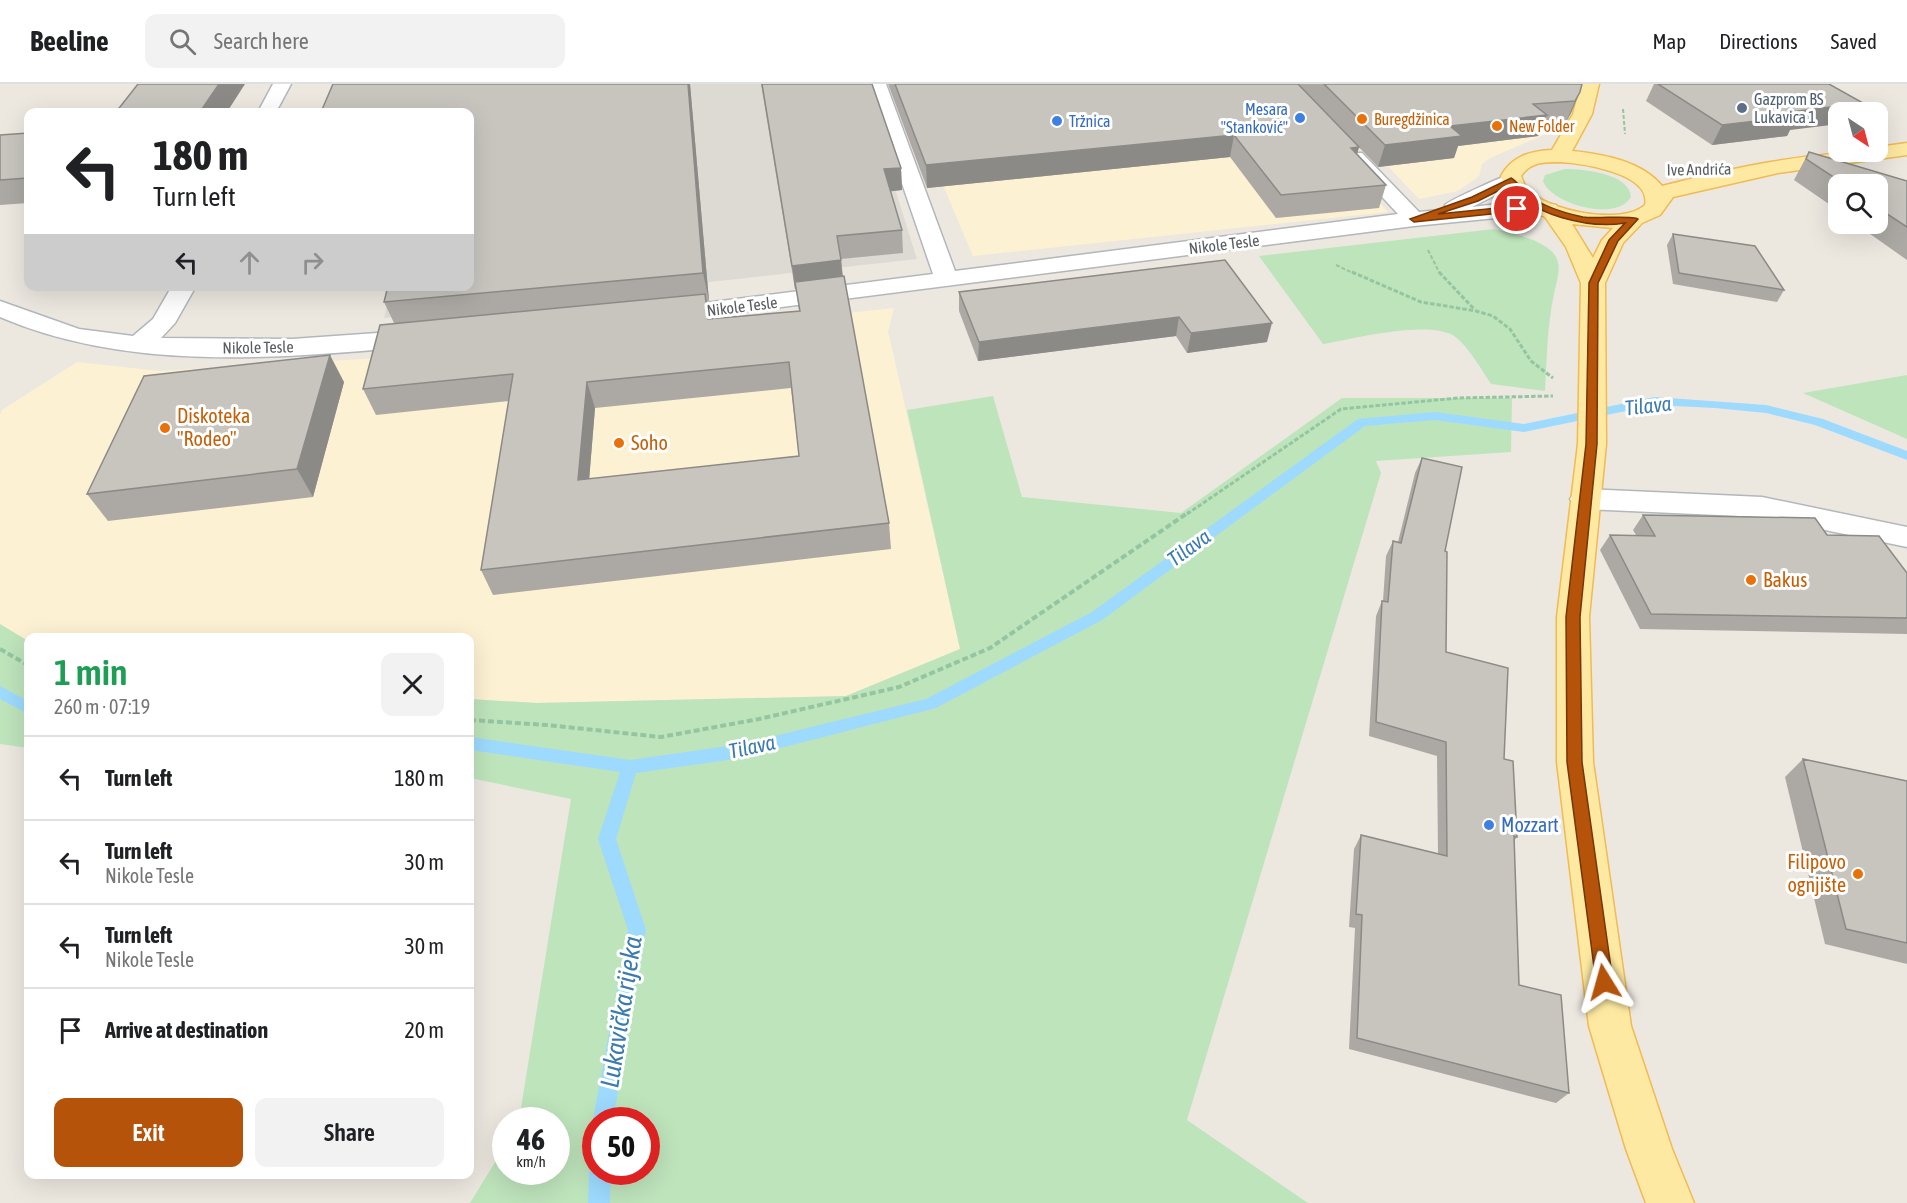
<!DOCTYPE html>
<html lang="en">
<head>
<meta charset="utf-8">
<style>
  :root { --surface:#fff; --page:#f2f2f2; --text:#202124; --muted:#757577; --line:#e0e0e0; --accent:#b45309 }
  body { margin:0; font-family:"Asap Condensed",sans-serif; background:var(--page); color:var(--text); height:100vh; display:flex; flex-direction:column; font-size:22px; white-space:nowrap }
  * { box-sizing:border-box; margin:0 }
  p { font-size:20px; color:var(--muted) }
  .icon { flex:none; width:33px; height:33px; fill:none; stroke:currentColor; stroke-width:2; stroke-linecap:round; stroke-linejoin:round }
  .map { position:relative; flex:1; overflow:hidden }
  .details { position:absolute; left:24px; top:549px; width:450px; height:546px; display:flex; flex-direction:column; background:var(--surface); border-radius:12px; box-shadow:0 6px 24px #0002 }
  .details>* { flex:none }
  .guide { position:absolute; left:24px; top:24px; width:450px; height:183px; border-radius:12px; box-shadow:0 6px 24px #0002; background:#fff; color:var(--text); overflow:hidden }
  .needle { width:39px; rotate:144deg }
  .buttons { position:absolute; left:1828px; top:18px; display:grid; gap:12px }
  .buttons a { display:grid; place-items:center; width:60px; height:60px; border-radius:12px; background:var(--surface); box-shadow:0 6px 24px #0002; font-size:30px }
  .speed { position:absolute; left:492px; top:1023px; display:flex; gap:12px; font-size:30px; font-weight:700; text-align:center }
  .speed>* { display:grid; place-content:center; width:78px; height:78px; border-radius:50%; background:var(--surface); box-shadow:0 6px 24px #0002; line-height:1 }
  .speed small { font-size:15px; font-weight:400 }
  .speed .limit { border:9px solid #d22; background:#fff; color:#111 }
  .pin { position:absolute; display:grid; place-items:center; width:51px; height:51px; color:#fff; margin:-26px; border:3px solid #fff; border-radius:50%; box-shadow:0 2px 6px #0007 }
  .me { position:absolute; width:66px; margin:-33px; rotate:352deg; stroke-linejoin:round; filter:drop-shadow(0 0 4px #0008) }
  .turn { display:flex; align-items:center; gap:21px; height:126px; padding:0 30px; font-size:27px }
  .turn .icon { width:78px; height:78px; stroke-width:2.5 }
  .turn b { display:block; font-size:42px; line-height:51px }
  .lanes { display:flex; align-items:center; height:57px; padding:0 30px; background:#0003; justify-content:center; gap:30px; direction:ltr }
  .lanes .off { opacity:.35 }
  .round { display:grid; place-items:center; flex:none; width:63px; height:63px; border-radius:12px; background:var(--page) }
  .head { display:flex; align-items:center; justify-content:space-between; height:102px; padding:0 30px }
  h1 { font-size:36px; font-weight:600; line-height:45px; color:#1e9e55 }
  .cta { display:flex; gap:12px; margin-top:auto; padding:12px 30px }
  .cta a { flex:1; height:69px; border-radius:12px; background:var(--accent); color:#fff; font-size:24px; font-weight:600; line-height:69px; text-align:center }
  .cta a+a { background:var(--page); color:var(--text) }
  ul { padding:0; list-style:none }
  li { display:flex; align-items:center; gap:18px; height:84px; padding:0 30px; border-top:2px solid var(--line) }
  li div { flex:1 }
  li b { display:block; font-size:22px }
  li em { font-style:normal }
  header { display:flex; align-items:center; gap:36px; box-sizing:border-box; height:84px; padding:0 30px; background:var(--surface); border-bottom:2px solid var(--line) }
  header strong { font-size:28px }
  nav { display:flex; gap:33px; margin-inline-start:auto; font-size:21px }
  .search { width:420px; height:54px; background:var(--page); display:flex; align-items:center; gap:15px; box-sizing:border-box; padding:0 21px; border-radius:12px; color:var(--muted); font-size:22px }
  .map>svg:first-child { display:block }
  .commercial { fill:#fdf1d3 }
  .industrial { fill:#dddad4 }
  .green { fill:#bee4bc; fill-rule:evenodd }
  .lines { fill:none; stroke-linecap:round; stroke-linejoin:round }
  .stream { fill:#9ddafe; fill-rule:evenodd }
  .minor-casing { stroke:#b3b7bb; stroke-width:3 }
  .major-casing { stroke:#f0ba55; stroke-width:3 }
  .path-far2 { stroke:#95c5a0; stroke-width:2; stroke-dasharray:4 2; stroke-linecap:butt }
  .path-far1 { stroke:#95c5a0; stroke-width:3; stroke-dasharray:4.5 2; stroke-linecap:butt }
  .path { stroke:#95c5a0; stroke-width:4; stroke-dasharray:6 3; stroke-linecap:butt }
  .minor { fill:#fff; fill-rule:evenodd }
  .major { fill:#fee9a2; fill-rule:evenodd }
  .wall { fill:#aca9a4; fill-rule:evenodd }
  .shaded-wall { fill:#8c8a86 }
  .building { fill:#c8c5bf; stroke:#8c8a86; stroke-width:1.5; fill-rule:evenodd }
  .route { fill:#b45309; stroke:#753606; stroke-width:1.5 }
  .service-dot { fill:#5c6f8a; stroke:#fff; stroke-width:2 }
  .shop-dot { fill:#3f7fe0; stroke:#fff; stroke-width:2 }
  .food-dot { fill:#e8710a; stroke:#fff; stroke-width:2 }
  .labels { text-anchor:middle; stroke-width:6; stroke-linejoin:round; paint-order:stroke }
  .far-service-label { font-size:16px; fill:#4e5e75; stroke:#fff; text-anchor:start }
  .far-shop-label { font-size:16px; fill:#366cbe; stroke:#fff; text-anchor:end }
  .far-food-label { font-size:16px; fill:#c56008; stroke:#fff; text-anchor:start }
  .far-street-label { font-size:16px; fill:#595d61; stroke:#fff }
  .food-label { font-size:20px; fill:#c56008; stroke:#fff; text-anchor:start }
  .shop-label { font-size:20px; fill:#366cbe; stroke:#fff; text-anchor:start }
  .water-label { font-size:21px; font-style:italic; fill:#3c7baf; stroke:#fff }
  .near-water-label { font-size:26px; font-style:italic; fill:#3c7baf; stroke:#fff }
</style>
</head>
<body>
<header>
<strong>Beeline</strong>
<div class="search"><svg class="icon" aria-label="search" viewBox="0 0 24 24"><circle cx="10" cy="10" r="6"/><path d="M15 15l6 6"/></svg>Search here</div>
<nav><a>Map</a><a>Directions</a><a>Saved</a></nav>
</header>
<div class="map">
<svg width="1907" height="1119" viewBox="0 0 1907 1119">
  <rect width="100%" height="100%" fill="#ece8e0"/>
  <g class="commercial">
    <path d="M900,0H1271L1388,128L973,172Z"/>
    <path d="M1310,0L1562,32L1546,50L1490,74L1482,80L1479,92L1458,107L1419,115Z"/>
    <path d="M894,224L888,247L960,565L846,612L537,619L470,615V554H28V557L0,540V330L2,326L77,278L160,287L497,267Z"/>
  </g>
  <path class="industrial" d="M448,0H862L917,175L384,234L392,203L470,202V28Z"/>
  <g class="green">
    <path d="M1565,85C1583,85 1629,89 1631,113C1617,138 1552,121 1543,97L1545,91Z"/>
    <path d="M1494,145C1511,149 1547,156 1556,173C1562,184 1556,199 1554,210C1547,242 1547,275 1545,307L1491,300C1481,285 1471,267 1458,255C1437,233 1352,255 1323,260L1259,172Z"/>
    <path d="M1907,291V355L1803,309Z"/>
    <path d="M993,312L1022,413L1181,429L1342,314H1512L1511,368L1376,377L1381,389L1187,1036L1308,1119H470L505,1062L506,1088H556V1036H519L571,715L470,694V615L537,619L846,612L960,565L907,326ZM596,1036H646V1088H596Z"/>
    <path d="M0,540L28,557V664L0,660Z"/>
  </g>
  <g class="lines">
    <g class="stream">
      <path d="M1655,313L1766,321L1823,335L1907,367V376L1815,341L1766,329L1715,324L1655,321L1524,348L1435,336L1365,342L1102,536L936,624L742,674L636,689L616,755L646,846L613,1036H596V1043L593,1036L628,846L598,755L620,688L470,666V653L630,676L742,660L926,615L1092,528L1358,335L1435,328L1524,340Z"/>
      <path d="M0,602L28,617V630L0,615Z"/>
      <path d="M596,1079V1088H611L610,1119H588L589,1088Z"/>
    </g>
    <defs>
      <g id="minor">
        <path d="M273,0H291L276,28H258Z"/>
        <path d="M868,0H886L955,187L1398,130L1345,73L1348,69H1362L1419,128L1448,125L1445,121C1448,117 1503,92 1511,90L1518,92L1521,96L1518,100L1472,123C1499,120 1529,115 1556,121L1559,126L1556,131L1517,132L1414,142L665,238L656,236L653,231L656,226L665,224L933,190Z"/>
        <path d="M172,202H196L175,239L161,254L292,255L420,246L429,249L433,254L429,259L420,262C282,274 131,289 0,233V217L79,245L133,252L153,235Z"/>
        <path d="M1585,405L1762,413L1907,443V463L1762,433L1585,425L1575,422L1570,415L1575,408Z"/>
      </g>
      <path id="major" d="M1581,0H1599L1592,30L1572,67C1602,70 1642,77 1662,102C1732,84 1805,68 1878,68V63L1907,59V71L1778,89L1673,113L1660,131L1642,139L1623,159L1605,199L1606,360L1589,533L1593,678L1631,942L1672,1065L1694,1119H1646L1626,1065L1589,942L1557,678V533L1578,360L1581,199L1566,163L1545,133L1522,122L1509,111L1501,92C1512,72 1530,67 1552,66L1573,30ZM1559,78C1581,79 1652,89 1645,121C1622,142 1547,127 1527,105C1524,101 1523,96 1521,92C1530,78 1544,78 1559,78ZM1572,140L1613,144L1602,156L1593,174Z"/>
    </defs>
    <use href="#minor" class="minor-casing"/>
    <use href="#major" class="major-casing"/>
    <g class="path-far2">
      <path d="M1623,25L1625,50"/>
      <path d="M1428,166L1440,190"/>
      <path d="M1336,181L1355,190"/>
    </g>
    <g class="path-far1">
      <path d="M1352,188L1421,218L1476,227L1493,232L1510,245L1531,277L1553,294"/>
      <path d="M1439,188L1474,225"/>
      <path d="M1187,430L1341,325L1458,314L1553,312"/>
    </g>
    <g class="path">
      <path d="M0,565L28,581"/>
      <path d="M470,636L547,641L661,653L759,635L899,603L990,564L1189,428"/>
    </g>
    <use href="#minor" class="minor"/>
    <use href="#major" class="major"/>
  </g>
  <g class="wall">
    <path d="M690,0L709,217H707L710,235L799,227L796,205H795L761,0H872L901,84L902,106L890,107L902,146L903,169L841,175L843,192L889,439L891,465L493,511L481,486L509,317L376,331L363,305L394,239L384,218L470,202ZM791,304L799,372L589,395L595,324Z"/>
    <path d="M888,0H1298L1359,63L1357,70L1386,101L1379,124L1276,134L1230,73L927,104Z"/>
    <path d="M1298,0H1582L1571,29L1566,38L1543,40L1538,52L1458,62L1454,74L1378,83Z"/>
    <path d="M1654,0H1829L1790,46L1787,52L1712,61L1646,17Z"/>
    <path d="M28,49V119L0,121V51Z"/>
    <path d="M1809,68L1907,97V176L1856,140H1878V100H1839V127L1794,96Z"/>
    <path d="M1673,150L1784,206L1777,218L1673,200L1667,161Z"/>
    <path d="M1225,176L1267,258L1187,269L1176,252L978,277L959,227V208Z"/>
    <path d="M344,298L313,413L108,437L87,410Z"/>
    <path d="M1422,374L1445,467L1446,568L1504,675L1517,753L1514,757L1519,901L1569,1009L1556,1019L1349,965L1355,844L1349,843L1354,765L1361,751L1438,770L1437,672L1369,652L1376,532L1382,517H1383L1386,472L1393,457L1398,458L1415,389Z"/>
    <path d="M1643,431L1827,451L1907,489V550L1640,545L1600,466L1610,451H1636L1633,446Z"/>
    <path d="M1803,675L1907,697V880L1825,860L1785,693Z"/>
  </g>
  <g class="shaded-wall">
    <path d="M219,0H245L227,28H200Z"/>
    <path d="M688,0H690L709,217L703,189Z"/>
    <path d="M1580,8L1571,29L1566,38L1575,17Z"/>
    <path d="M1863,19L1857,28H1839V40L1790,46L1787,52L1712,61L1722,41L1791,28Z"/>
    <path d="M1547,31L1538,52L1458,62L1454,74L1378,83L1385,61L1450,42Z"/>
    <path d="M1234,51L1230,73L927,104L926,81Z"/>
    <path d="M1359,63L1353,86L1351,64Z"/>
    <path d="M901,84L902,106L885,108L884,85Z"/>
    <path d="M841,176L843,199L795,205L792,182Z"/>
    <path d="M705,210L710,235H708Z"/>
    <path d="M1179,233L1176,252L978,277L979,258Z"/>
    <path d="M1272,239L1267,258L1187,269L1191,249Z"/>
    <path d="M330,271L344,298L313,413L297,385Z"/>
    <path d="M587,298L595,324L587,422L578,396Z"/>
  </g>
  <g class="building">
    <path d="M138,0H219L200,28H116Z"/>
    <path d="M333,0H688L703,189L384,218L388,202H470V28H321Z"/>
    <path d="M762,0H872L901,84L884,85L902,146L837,152L841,176L792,182Z"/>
    <path d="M895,0H1298L1359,63L1351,64L1386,101L1281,111L1234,51L926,81Z"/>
    <path d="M1324,0H1582L1580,8L1575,17L1533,20L1547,31L1450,42L1462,52L1385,61Z"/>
    <path d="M1658,0H1829L1863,19L1791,28L1798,32L1722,41Z"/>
    <path d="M28,49V94L0,96V51Z"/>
    <path d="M1809,68L1907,97V143L1878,124V100H1844L1806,75Z"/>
    <path d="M1673,150L1755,162L1784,206L1679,189Z"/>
    <path d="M1225,176L1272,239L1191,249L1179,233L979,258L959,208Z"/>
    <path d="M844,192L889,439L481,486L513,290L363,305L380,241L705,210L708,235L800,227L795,198ZM789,278L799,372L578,396L587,298Z"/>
    <path d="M330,271L297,385L87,410L144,292Z"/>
    <path d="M1422,374L1462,383L1445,467L1447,468L1446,568L1508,584L1504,675L1513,677L1517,753L1514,752L1519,901L1561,911L1569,1009L1357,954L1362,831L1356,830L1361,751L1447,772L1446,658L1376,638L1382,517L1388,518L1393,457L1401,459Z"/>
    <path d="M1643,431L1815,434L1827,451L1879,452L1907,489V534L1651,530L1610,451L1655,452Z"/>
    <path d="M1803,675L1907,697V859L1846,845Z"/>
  </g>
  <path class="route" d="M1511,94C1518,97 1520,106 1527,110C1543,123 1564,129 1583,133C1595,135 1633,131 1638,135L1618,157L1598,199L1597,360L1580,533L1582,678L1613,898L1610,904L1604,906L1598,904L1596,898L1567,678L1566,533L1586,360L1589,199L1609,156L1625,139C1590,145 1529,131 1510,101L1478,117L1438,130L1517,122L1521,125L1520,127L1414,138L1410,135L1472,113Z"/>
  <circle class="service-dot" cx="1742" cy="24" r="6"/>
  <g class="shop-dot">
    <circle cx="1300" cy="34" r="6"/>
    <circle cx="1057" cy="37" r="6"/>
    <circle cx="1489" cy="741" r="6"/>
  </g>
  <g class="food-dot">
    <circle cx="1362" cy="35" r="6"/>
    <circle cx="1497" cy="42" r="6"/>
    <circle cx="165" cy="344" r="6"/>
    <circle cx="619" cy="359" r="6"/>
    <circle cx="1751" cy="496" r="6"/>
    <circle cx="1858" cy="790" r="6"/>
  </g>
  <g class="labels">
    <g class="far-service-label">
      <text x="1754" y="21">Gazprom BS<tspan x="1754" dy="18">Lukavica 1</tspan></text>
    </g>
    <g class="far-shop-label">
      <text x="1288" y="31">Mesara<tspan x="1288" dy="18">"Stanković"</tspan></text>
      <text x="1069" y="43" text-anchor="start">Tržnica</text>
    </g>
    <g class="far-food-label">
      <text x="1374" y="41">Buregdžinica</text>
      <text x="1509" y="48">New Folder</text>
    </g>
    <g class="far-street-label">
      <text transform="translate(1699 85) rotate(-1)" y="6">Ive Andrića</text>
      <text transform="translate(1224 160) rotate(-7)" y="6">Nikole Tesle</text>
      <text transform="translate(742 222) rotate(-7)" y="6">Nikole Tesle</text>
      <text transform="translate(258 263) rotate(-1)" y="6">Nikole Tesle</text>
    </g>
    <g class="food-label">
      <text x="177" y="339">Diskoteka<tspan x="177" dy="23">"Rodeo"</tspan></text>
      <text x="631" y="366">Soho</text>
      <text x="1763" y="503">Bakus</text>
      <text x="1846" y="785" text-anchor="end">Filipovo<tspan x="1846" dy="23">ognjište</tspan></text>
    </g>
    <g class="shop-label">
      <text x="1501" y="748">Mozzart</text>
    </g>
    <g class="water-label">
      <text transform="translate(1648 322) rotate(-6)" y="7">Tilava</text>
      <text transform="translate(1189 464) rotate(-36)" y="7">Tilava</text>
      <text transform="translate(752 663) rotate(-12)" y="7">Tilava</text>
    </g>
    <g class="near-water-label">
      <text transform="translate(621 928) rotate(-81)" y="9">Lukavička rijeka</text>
    </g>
  </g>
</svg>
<div class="buttons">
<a><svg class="needle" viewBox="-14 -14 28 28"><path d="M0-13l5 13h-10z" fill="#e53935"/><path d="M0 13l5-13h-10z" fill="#757577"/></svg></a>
<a><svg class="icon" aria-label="search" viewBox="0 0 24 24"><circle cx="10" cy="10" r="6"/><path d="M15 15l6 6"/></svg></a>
</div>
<div class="speed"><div>46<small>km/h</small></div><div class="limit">50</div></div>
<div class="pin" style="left:1517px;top:125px;background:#d93025"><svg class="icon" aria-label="arrive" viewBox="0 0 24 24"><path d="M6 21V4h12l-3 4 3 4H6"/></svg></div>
<svg class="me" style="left:1604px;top:898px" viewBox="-20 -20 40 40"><path d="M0-17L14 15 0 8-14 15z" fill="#b45309" stroke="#fff" stroke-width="4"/></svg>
<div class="guide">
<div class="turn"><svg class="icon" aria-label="left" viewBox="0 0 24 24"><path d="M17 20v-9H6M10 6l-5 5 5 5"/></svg><div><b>180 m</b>Turn left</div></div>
<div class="lanes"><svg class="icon" aria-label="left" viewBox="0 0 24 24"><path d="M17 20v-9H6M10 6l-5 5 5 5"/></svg><svg class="icon off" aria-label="ahead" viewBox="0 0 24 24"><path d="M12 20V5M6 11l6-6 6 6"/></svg><svg class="icon off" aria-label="right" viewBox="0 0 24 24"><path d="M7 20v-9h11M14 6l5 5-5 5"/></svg></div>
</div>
<section class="details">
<div class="head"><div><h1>1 min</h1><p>260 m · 07:19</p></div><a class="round"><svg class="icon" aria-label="close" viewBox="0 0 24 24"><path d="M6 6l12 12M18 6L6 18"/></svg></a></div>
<ul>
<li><svg class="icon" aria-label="left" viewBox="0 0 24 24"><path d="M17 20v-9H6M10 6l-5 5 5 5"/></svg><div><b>Turn left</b></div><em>180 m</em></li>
<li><svg class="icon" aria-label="left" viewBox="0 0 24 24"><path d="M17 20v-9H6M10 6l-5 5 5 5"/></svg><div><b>Turn left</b><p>Nikole Tesle</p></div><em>30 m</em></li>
<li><svg class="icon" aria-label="left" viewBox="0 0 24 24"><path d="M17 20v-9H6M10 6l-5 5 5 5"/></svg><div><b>Turn left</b><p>Nikole Tesle</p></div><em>30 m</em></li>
<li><svg class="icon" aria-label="arrive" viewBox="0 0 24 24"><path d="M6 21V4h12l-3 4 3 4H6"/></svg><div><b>Arrive at destination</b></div><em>20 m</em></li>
</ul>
<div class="cta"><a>Exit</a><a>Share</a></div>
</section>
</div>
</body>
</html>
